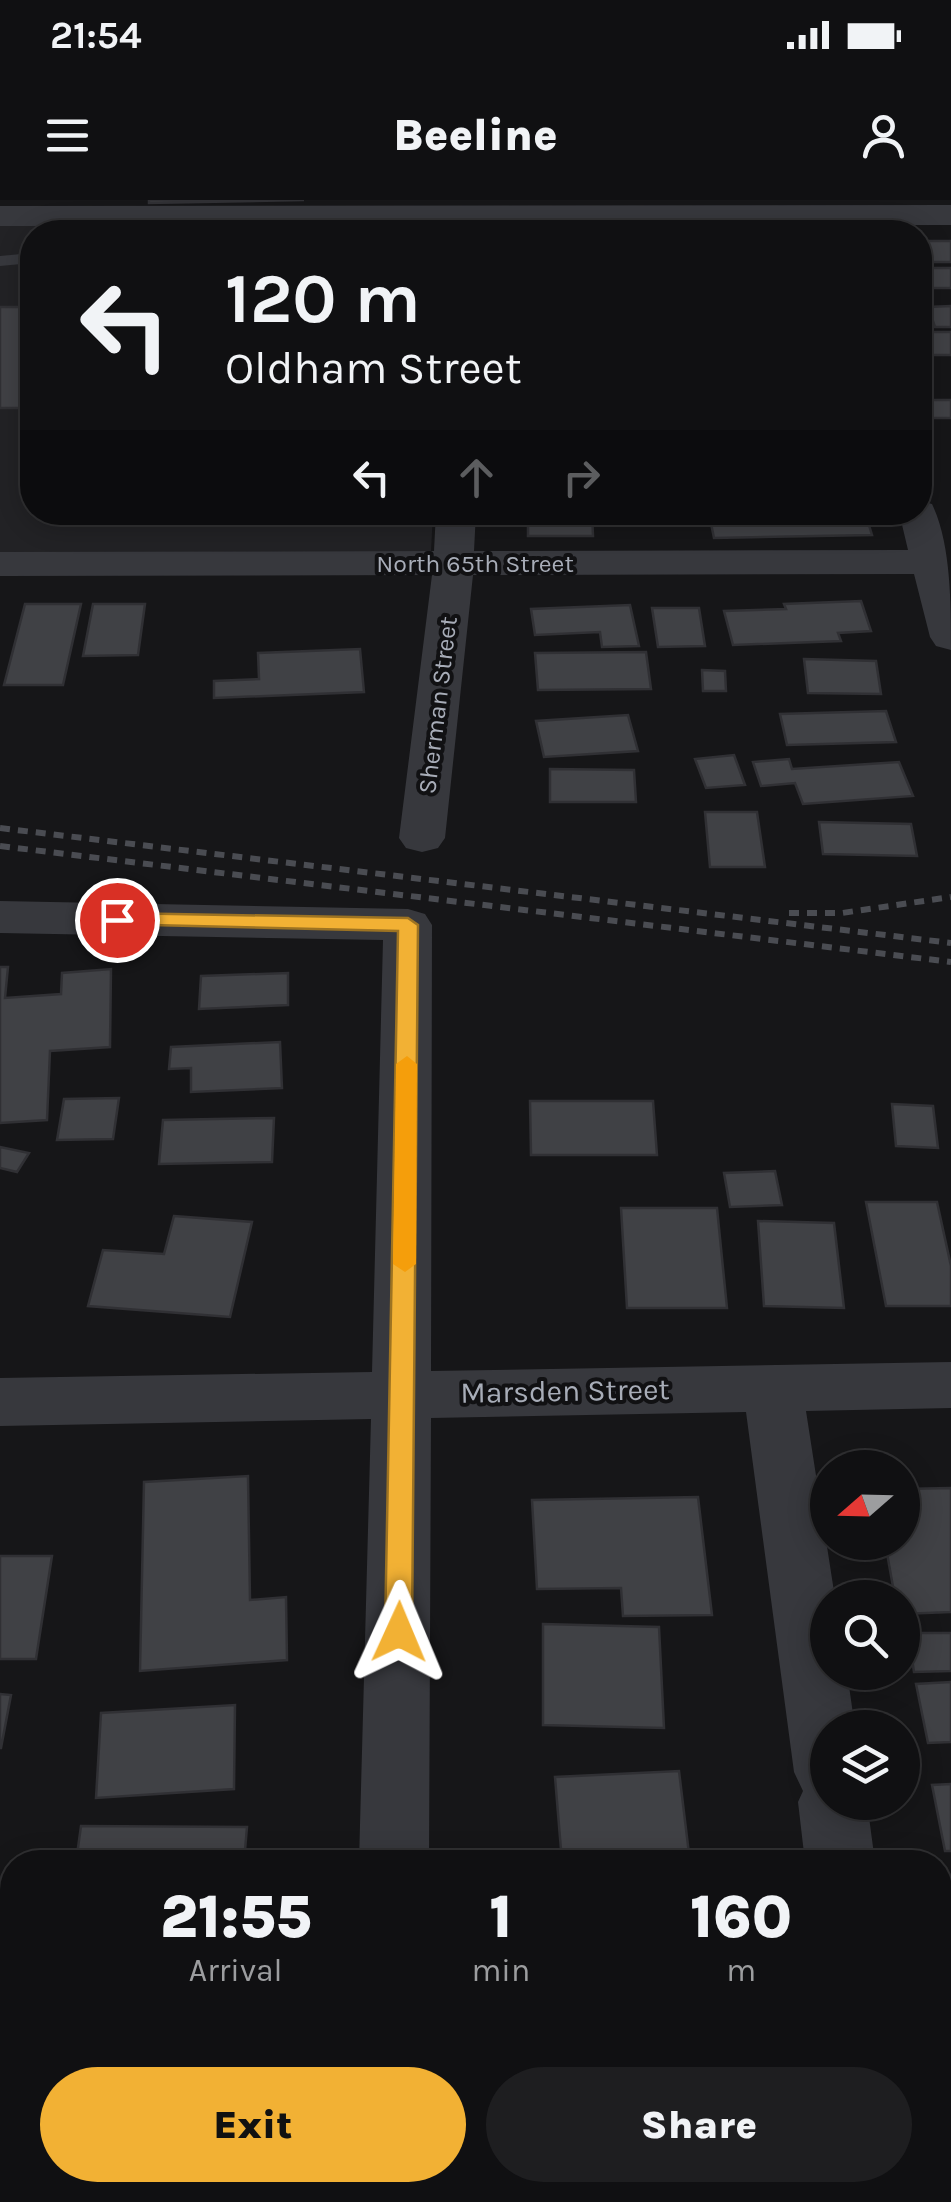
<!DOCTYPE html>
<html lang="en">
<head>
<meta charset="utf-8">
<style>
  :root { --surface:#101012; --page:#1e1e20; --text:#f1f3f6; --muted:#9c9d9f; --line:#303032; --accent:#f2b134 }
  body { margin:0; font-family:Karla,sans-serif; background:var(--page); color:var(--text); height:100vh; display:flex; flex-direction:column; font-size:38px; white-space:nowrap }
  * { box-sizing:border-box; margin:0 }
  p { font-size:32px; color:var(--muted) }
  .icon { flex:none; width:55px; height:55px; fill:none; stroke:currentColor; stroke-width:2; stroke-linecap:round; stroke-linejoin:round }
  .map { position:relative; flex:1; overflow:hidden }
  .sheet { position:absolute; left:0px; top:1650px; width:952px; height:352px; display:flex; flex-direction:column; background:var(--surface); border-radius:40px 40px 0 0; box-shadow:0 5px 25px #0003,0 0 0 2px var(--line) }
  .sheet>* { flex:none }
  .banner { position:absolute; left:20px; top:20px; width:912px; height:305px; border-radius:40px; box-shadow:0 5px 25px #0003,0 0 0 2px var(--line); background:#101012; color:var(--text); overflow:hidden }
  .needle { width:65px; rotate:250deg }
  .fabs { position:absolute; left:810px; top:1250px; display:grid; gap:20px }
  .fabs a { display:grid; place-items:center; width:110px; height:110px; border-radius:50%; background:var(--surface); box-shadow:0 5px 25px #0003,0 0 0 2px var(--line); font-size:50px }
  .pin { position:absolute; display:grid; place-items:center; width:85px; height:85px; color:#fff; margin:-42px; border:5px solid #fff; border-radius:50%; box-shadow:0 2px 10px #0007 }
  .me { position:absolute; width:110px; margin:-55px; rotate:1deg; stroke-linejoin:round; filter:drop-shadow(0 0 8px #0008) }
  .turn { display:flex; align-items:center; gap:35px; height:210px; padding:0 40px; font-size:45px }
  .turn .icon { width:130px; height:130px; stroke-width:2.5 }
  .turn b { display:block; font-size:70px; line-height:85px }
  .lanes { display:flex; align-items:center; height:95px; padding:0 40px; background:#0003; justify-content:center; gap:50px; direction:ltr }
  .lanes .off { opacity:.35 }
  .eta { display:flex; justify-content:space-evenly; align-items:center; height:170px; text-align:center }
  .eta b { font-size:60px; font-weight:800; line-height:70px }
  .button { display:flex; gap:20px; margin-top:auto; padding:20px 40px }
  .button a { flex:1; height:115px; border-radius:60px; background:var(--accent); color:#111; font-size:40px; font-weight:800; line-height:115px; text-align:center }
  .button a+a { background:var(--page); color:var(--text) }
  .status { display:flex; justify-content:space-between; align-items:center; height:70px; padding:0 50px; background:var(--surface); direction:ltr }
  .status svg { height:28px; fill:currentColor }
  header { display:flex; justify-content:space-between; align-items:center; height:130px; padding:0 40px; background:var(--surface); font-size:45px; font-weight:800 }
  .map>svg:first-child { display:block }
  .built { fill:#222225 }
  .building { fill:#404145; stroke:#303034; stroke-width:2.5 }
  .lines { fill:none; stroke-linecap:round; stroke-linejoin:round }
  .service { fill:#37383d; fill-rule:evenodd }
  .minor { fill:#37383d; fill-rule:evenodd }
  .rail { stroke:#4a4c52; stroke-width:6; stroke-dasharray:10 8; stroke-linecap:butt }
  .route { fill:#f2b134; stroke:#9d7322; stroke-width:2.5 }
  .slow { fill:#f59e0b }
  .labels { text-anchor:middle; stroke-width:8; stroke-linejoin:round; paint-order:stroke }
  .far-street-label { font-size:25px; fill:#a8adb8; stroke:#111113 }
  .street-label { font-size:30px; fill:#a8adb8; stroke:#111113 }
</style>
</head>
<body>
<div class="status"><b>21:54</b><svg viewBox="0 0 49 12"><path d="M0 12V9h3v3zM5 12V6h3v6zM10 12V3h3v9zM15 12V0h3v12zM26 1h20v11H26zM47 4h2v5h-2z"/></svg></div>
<header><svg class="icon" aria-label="menu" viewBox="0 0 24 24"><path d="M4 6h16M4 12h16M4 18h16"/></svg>Beeline<svg class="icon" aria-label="person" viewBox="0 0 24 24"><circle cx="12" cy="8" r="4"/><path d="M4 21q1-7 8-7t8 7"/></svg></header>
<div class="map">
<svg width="951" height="2002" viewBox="0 0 951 2002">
  <rect width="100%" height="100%" fill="#161618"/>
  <path class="built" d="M0,25L452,27L451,32H32V312L433,313L431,351L0,353Z"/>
  <g class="building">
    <path d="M149,0H304L149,3Z"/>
    <rect x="920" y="41" width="31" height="21"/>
    <rect x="920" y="68" width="31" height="20"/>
    <path d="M25,95H32V198H26L23,208H0V107H19Z"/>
    <path d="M951,106V127H935L928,107Z"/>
    <path d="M924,132H951V155H933Z"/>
    <path d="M926,200H951V218H931Z"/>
    <path d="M528,312H592L593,336H528Z"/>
    <path d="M865,312L872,335L714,338L709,314Z"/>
    <path d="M861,401L871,431L838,433L841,441L733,445L724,411L786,409L784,404Z"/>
    <path d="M25,404H81L63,485H4Z"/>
    <path d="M93,404H145L138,455L83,456Z"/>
    <path d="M630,405L639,446L602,447L600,432L535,435L531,409Z"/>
    <path d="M652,408H699L705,446L658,447Z"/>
    <path d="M360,449L364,492L214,498V481L259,479L258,453Z"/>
    <path d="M646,452L651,489L538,490L535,453Z"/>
    <path d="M804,459L876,461L881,494L808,493Z"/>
    <path d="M702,470L725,471L726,491H703Z"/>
    <path d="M886,511L896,542L787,545L780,514Z"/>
    <path d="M628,515L638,551L544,557L536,521Z"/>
    <path d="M734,555L745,585L706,588L695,559Z"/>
    <path d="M789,559L792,569L899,562L913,596L803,604L795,583L761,586L753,562Z"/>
    <path d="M550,569L634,570L636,602H550Z"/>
    <path d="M705,612H757L765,667H710Z"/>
    <path d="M819,622L911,624L917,656L823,654Z"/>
    <path d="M0,767H8L5,798L61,794L62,773L111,769L110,847L50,851L47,920L0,923Z"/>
    <path d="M288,773V805L199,809L201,776Z"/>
    <path d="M280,842L282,888L191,892V868L169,869L171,847Z"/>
    <path d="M119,898L113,939L57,940L64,899Z"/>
    <path d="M530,901H653L657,955H531Z"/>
    <path d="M892,904L933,906L938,948L896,946Z"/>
    <path d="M274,918L272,962L159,964L163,920Z"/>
    <path d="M0,947L29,953L17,972L0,968Z"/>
    <path d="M775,971L782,1005L730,1007L724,973Z"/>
    <path d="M866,1002H937L951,1066V1106H886Z"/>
    <path d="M621,1008H717L727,1108H627Z"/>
    <path d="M174,1016L252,1022L230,1117L88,1106L103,1050L164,1054Z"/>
    <path d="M758,1021L834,1023L844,1108L764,1106Z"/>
    <path d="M248,1276L250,1400L286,1397L287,1460L140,1471L144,1282Z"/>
    <path d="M951,1288V1412L902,1414V1398H895L885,1342H902V1289Z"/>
    <path d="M698,1297L712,1415L623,1416L621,1388L537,1389L532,1300Z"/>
    <path d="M0,1356H52L36,1459H0Z"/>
    <path d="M543,1424L659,1427L664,1528L543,1525Z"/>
    <path d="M908,1433H951V1471L914,1472Z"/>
    <path d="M951,1482V1542L928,1543L916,1484Z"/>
    <path d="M0,1494L11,1495L1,1548H0Z"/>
    <path d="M235,1505L234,1589L96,1598L101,1513Z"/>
    <path d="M679,1571L690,1662H562L555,1577Z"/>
    <path d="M951,1584V1651H945L932,1585Z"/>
    <path d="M81,1626L247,1627L244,1662H76Z"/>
  </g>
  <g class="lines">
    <path class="service" d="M32,53V63L0,66V56Z"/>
    <g class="minor">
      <path d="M951,5V25L0,26V6Z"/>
      <path d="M920,301L932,304C951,344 951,401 951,450L936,446L930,437L914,374L473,375L445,638L438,648L422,652L406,648L399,638L432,375L0,376V352L434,351L436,312H476L474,351L908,350L899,312H920Z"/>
      <path d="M0,701L408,709L425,714L432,725L431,1171L951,1162V1208L806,1211L835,1398H828V1472H847L855,1528H828V1602H867L875,1662H805L798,1602L803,1591L794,1572L746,1212L431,1218L429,1662H359L371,1219L0,1226V1178L372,1172L383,740L0,733Z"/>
      <path d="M940,1949H951V2002H907L902,1990H940Z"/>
      <path d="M349,1990H427L426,2002H348Z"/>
      <path d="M481,1990H882L877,2002H476Z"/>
    </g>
    <g class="rail">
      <path d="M0,628L951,743"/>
      <path d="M0,646L951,762"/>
      <path d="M789,713H842L951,697"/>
    </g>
  </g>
  <path class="route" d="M117,713L408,718L418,725L412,1432L408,1441L399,1444L389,1441L385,1432L398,731L110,724L107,720Z"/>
  <path class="slow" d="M407,856L417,864L416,1064L405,1072L393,1064L396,864Z"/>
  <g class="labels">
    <g class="far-street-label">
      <text x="475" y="372">North 65th Street</text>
      <text transform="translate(437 505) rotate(-83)" y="9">Sherman Street</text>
    </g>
    <g class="street-label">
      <text transform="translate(565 1191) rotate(-1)" y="10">Marsden Street</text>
    </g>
  </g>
</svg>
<div class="fabs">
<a><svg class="needle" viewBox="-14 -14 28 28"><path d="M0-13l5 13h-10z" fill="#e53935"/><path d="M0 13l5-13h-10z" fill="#9c9d9f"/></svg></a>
<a><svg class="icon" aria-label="search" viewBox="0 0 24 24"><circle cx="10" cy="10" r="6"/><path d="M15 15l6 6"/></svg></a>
<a><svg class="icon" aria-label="layers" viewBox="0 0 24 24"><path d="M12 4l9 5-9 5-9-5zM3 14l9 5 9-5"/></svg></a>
</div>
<div class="pin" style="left:117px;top:720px;background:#d93025"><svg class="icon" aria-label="arrive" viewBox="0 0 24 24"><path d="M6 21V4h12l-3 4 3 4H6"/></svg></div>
<svg class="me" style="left:399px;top:1432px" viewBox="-20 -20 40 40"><path d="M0-17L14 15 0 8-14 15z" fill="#f2b134" stroke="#fff" stroke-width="4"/></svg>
<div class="banner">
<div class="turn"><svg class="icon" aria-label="left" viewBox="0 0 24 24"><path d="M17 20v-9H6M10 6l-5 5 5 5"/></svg><div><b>120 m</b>Oldham Street</div></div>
<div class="lanes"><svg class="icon" aria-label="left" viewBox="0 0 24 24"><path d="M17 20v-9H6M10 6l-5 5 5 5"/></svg><svg class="icon off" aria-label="ahead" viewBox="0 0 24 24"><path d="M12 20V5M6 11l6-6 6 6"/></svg><svg class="icon off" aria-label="right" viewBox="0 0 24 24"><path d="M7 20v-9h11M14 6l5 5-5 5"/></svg></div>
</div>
<section class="sheet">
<div class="eta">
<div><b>21:55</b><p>Arrival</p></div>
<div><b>1</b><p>min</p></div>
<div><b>160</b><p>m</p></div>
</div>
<div class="button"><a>Exit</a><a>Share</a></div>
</section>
</div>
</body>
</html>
